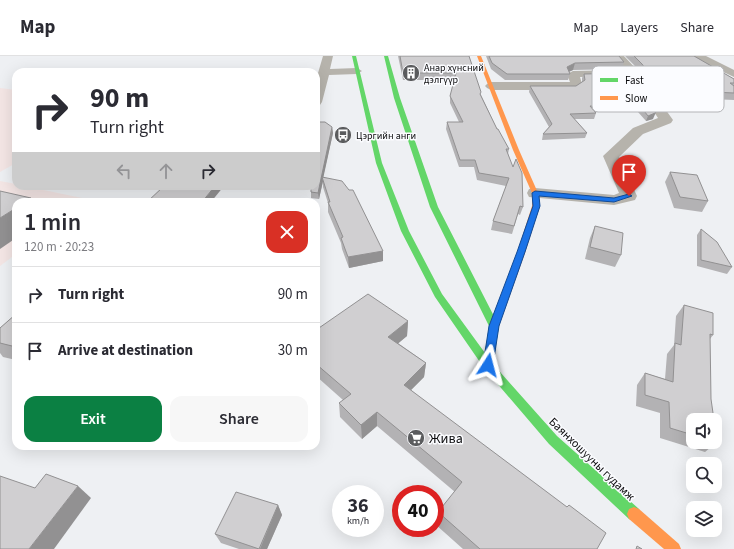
<!DOCTYPE html>
<html lang="en">
<head>
<meta charset="utf-8">
<style>
  :root { --surface:#fff; --page:#f7f7f7; --text:#2b2b33; --muted:#7c7c81; --line:#e1e1e2; --accent:#0b8043 }
  body { margin:0; font-family:"Source Sans 3",sans-serif; background:var(--page); color:var(--text); height:100vh; display:flex; flex-direction:column; font-size:15px; white-space:nowrap }
  * { box-sizing:border-box; margin:0 }
  p { font-size:13px; color:var(--muted) }
  .icon { flex:none; width:22px; height:22px; fill:none; stroke:currentColor; stroke-width:2; stroke-linecap:round; stroke-linejoin:round }
  .map { position:relative; flex:1; overflow:hidden }
  .side { position:absolute; left:12px; top:142px; width:308px; height:252px; display:flex; flex-direction:column; background:var(--surface); border-radius:12px; box-shadow:0 4px 16px #0002 }
  .side>* { flex:none }
  .top-card { position:absolute; left:12px; top:12px; width:308px; height:122px; border-radius:12px; box-shadow:0 4px 16px #0002; background:#fff; color:var(--text); overflow:hidden }
  .fabs { position:absolute; left:686px; top:357px; display:grid; gap:8px }
  .fabs a { display:grid; place-items:center; width:36px; height:36px; border-radius:8px; background:var(--surface); box-shadow:0 4px 16px #0002; font-size:20px }
  .speed { position:absolute; left:332px; top:429px; display:flex; gap:8px; font-size:20px; font-weight:700; text-align:center }
  .speed>* { display:grid; place-content:center; width:52px; height:52px; border-radius:50%; background:var(--surface); box-shadow:0 4px 16px #0002; line-height:1 }
  .speed small { font-size:10px; font-weight:400 }
  .speed .limit { border:6px solid #d22; background:#fff; color:#111 }
  .pin { position:absolute; display:grid; place-items:center; width:34px; height:34px; color:#fff; margin:-41px -17px; border-radius:50% 50% 50% 0; rotate:-45deg; box-shadow:0 0 4px #0007 }
  .pin .icon { rotate:45deg }
  .me { position:absolute; width:44px; margin:-22px; rotate:9deg; stroke-linejoin:round; filter:drop-shadow(0 0 3px #0008) }
  .turn { display:flex; align-items:center; gap:14px; height:84px; padding:0 12px; font-size:18px }
  .turn .icon { width:52px; height:52px; stroke-width:2.5 }
  .turn b { display:block; font-size:28px; line-height:34px }
  .lanes { display:flex; align-items:center; height:38px; padding:0 12px; background:#0003; justify-content:center; gap:20px; direction:ltr }
  .lanes .off { opacity:.35 }
  .round { display:grid; place-items:center; flex:none; width:42px; height:42px; border-radius:12px; background:var(--page) }
  .overview { display:flex; align-items:center; justify-content:space-between; height:68px; padding:0 12px }
  h1 { font-size:24px; font-weight:600; line-height:30px }
  .cta { display:flex; gap:8px; margin-top:auto; padding:8px 12px }
  .cta a { flex:1; height:46px; border-radius:12px; background:var(--accent); color:#fff; font-size:16px; font-weight:600; line-height:46px; text-align:center }
  .cta a+a { background:var(--page); color:var(--text) }
  ul { padding:0; list-style:none }
  li { display:flex; align-items:center; gap:12px; height:56px; padding:0 12px; border-top:1px solid var(--line) }
  li div { flex:1 }
  li b { display:block; font-size:15px }
  li em { font-style:normal }
  header { display:flex; align-items:center; gap:24px; box-sizing:border-box; height:56px; padding:0 20px; background:var(--surface); border-bottom:1px solid var(--line) }
  header strong { font-size:19px }
  nav { display:flex; gap:22px; margin-inline-start:auto; font-size:14px }
  .map>svg:first-child { display:block }
  .industrial { fill:#f4e6e5 }
  .lines { fill:none; stroke-linecap:round; stroke-linejoin:round }
  .street { fill:#b6b3ac; fill-rule:evenodd }
  .fast { fill:#63d668; fill-rule:evenodd }
  .slow { fill:#ff974d; fill-rule:evenodd }
  .wall { fill:#b3b2b4 }
  .shaded-wall { fill:#929192 }
  .building { fill:#d0cfd1; stroke:#929192 }
  .route { fill:#1a73e8; stroke:#114b97 }
  .labels { text-anchor:middle; stroke-width:3; stroke-linejoin:round; paint-order:stroke }
  .far-poi-label { font-size:10px; fill:#0c0c0e; stroke:#fbfcff; text-anchor:start }
  .street-label { font-size:12px; fill:#0c0c0e; stroke:#fbfcff }
  .near-poi-label { font-size:14px; fill:#0c0c0e; stroke:#fbfcff; text-anchor:start }
  .key { fill:#fbfcff; stroke:#b3b4b7; stroke-width:1 }
  .key-label { font-size:11px; fill:#0c0c0e }
</style>
</head>
<body>
<header>
<strong>Map</strong>
<nav><a>Map</a><a>Layers</a><a>Share</a></nav>
</header>
<div class="map">
<svg width="734" height="493" viewBox="0 0 734 493">
  <rect width="100%" height="100%" fill="#eef0f3"/>
  <g class="industrial">
    <path d="M0,32L16,34V107L0,116Z"/>
    <path d="M0,125L16,128V130H24L87,143L84,146H16V198L0,210Z"/>
  </g>
  <g class="lines">
    <g class="street">
      <path d="M323,0H333L330,13L357,12L362,15L357,18L329,19L322,46L320,49L316,50V24Z"/>
      <path d="M613,0H624L638,15L673,64L671,67L643,78L619,101L637,140L635,144L614,149L529,141L527,137L529,133L535,132L614,139L619,137L603,100L633,72L658,62L631,20L580,21L582,28L578,32L574,34H491L487,32L485,30L487,28L491,26H570L567,18L573,15L625,14Z"/>
      <path d="M693,0H706L734,14V21L694,2Z"/>
    </g>
    <path class="fast" d="M352,0H356L382,107L409,175L442,238L485,297L489,270L430,151L394,42L384,0H388L400,42L438,151L499,270L493,308L557,380L639,453L641,458L639,463L634,465L629,463L549,388L484,312L435,241L401,175L376,107Z"/>
    <g class="slow">
      <path d="M477,0H481L519,94L538,137L540,150L525,197L499,270L497,272H491L489,270L517,197L532,150V137L513,94Z"/>
      <path d="M634,451L639,453L679,488L681,493H664L629,463L627,458L629,453Z"/>
    </g>
  </g>
  <g class="wall">
    <path d="M398,0H469L481,39L497,73L509,93L508,98L523,151L520,159L518,158L512,178L491,174L493,165L506,130L477,124L474,111H459L446,73L447,66H459L450,47V40L455,24H403Z"/>
    <path d="M486,0H619L624,6L622,13L573,14L569,16L570,18L568,24H505L491,13Z"/>
    <path d="M625,0H694L734,23V44L664,41L661,45L639,14Z"/>
    <path d="M632,17L653,63L646,65L638,56H595L596,57L594,63H574L587,77L585,82L542,84L543,78L549,71L529,36L530,30H576L582,26V22L584,18Z"/>
    <path d="M332,71L333,77L323,121L383,195V205L349,212L342,193L341,187L328,156V147L323,131V125L319,143L311,142V136Z"/>
    <path d="M670,116L708,145L702,156L674,152L665,126Z"/>
    <path d="M595,170L621,199L615,211L585,203L590,182Z"/>
    <path d="M701,173L732,211L727,218L697,210V179Z"/>
    <path d="M684,249L713,279L710,283L693,364V386H715V374L717,386L705,396L660,382V357L636,350L637,329L645,317L665,323L667,298L674,289L676,260Z"/>
    <path d="M16,258V304L3,301L0,297V272Z"/>
    <path d="M408,265L407,280L398,287L426,307L424,321L411,334L597,493H463L435,468L438,456L455,436L377,370L362,383L340,361L339,347L343,344L316,320V274Z"/>
    <path d="M278,449L282,459L267,493H239L221,487L215,478Z"/>
  </g>
  <g class="shaded-wall">
    <path d="M575,7L573,14L566,17L567,11Z"/>
    <path d="M657,54L653,63L646,65L648,60Z"/>
    <path d="M332,71L333,77L323,123L322,121L323,125L319,143L318,137Z"/>
    <path d="M215,130H224L211,146H202Z"/>
    <path d="M31,142L33,146H25Z"/>
    <path d="M16,152V182L0,193V162Z"/>
    <path d="M383,195V205L349,212L348,201Z"/>
    <path d="M408,265L407,280L388,296V281Z"/>
    <path d="M426,307L424,321L402,343L404,329Z"/>
    <path d="M377,356V370L362,383L361,369Z"/>
    <path d="M78,430L91,442L54,493H29Z"/>
    <path d="M278,449L282,459L267,493H260Z"/>
  </g>
  <g class="building">
    <path d="M400,0H469L481,36L480,38L497,73H498L509,93H506L513,111L516,103L522,117L523,151L520,150L514,170L493,165L509,122L479,117L475,104H460L447,66H463L450,40L456,17H403Z"/>
    <path d="M489,0H619L624,6L575,7L567,11L570,18H507L492,7Z"/>
    <path d="M634,0H694L734,23V27H730L734,30V37L666,34L664,38L642,8Z"/>
    <path d="M632,17L657,54L655,57L648,60L641,51L590,50L596,57L570,58L587,77L543,78L552,68L530,30H576L585,24L584,18Z"/>
    <path d="M316,66H325L332,71L318,137L311,136V130H316Z"/>
    <path d="M670,116L697,119L708,145L680,141Z"/>
    <path d="M322,121L342,125L349,134H353L383,195L348,201L341,182L343,181L328,146H330Z"/>
    <path d="M164,130H215L202,146H147Z"/>
    <path d="M0,135L31,142L25,146H16V152L0,162Z"/>
    <path d="M595,170L623,177L621,199L590,191Z"/>
    <path d="M701,173L717,186L732,211L701,204Z"/>
    <path d="M368,238L408,265L388,281L426,307L404,329L567,451L569,449L606,477L597,493H480L438,456L462,426L377,356L361,369L339,347L351,338L316,308V274Z"/>
    <path d="M684,249L713,257V279L710,278L711,343L714,364H693V379L670,372L669,346L645,339V317L673,326L675,287L681,289Z"/>
    <path d="M16,258V291L0,287V272Z"/>
    <path d="M715,374L717,386H715Z"/>
    <path d="M46,418L78,430L29,493H0V420L35,432Z"/>
    <path d="M236,436L278,449L259,493L215,478Z"/>
    <path d="M637,490L642,493H636Z"/>
  </g>
  <path class="route" d="M535,135L614,142L629,138L632,140L614,146L539,140L540,150L525,196L499,270L493,309L491,312L488,313L484,312L483,309L489,270L517,196L533,150L532,137Z"/>
  <defs>
    <symbol id="building-disc" viewBox="-11 -11 22 22"><circle r="9.5" fill="#5b5c5e" stroke="#fbfcff"/><path d="M-4-6H4V6H1V3H-1V6H-4ZM-2.5-4.3h1.7v1.8h-1.7ZM.8-4.3h1.7v1.8H.8ZM-2.5-1h1.7V.8h-1.7ZM.8-1h1.7V.8H.8Z" fill="#fff"/></symbol>
    <symbol id="bus-disc" viewBox="-11 -11 22 22"><circle r="9.5" fill="#5b5c5e" stroke="#fbfcff"/><path d="M-5-6H5V4H4V6H2V4H-2V6H-4V4H-5ZM-3.5-4V0h7V-4ZM-3.5 1.2v1.5H-2V1.2ZM2 1.2v1.5H3.5V1.2Z" fill="#fff"/></symbol>
    <symbol id="supermarket-disc" viewBox="-11 -11 22 22"><circle r="9.5" fill="#5b5c5e" stroke="#fbfcff"/><path d="M-6-5.5h2.5l.6 2H6L4.5 2H-2.5L-4.4-4H-6ZM-1.5 3.2a1.3 1.3 0 1 0 .1 0ZM3 3.2a1.3 1.3 0 1 0 .1 0Z" fill="#fff"/></symbol>
  </defs>
  <g fill-rule="evenodd">
    <use href="#building-disc" x="401" y="7" width="20" height="20"/>
    <use href="#bus-disc" x="333" y="69" width="20" height="20"/>
    <use href="#supermarket-disc" x="406" y="372" width="20" height="20"/>
  </g>
  <g class="labels">
    <g class="far-poi-label">
      <text x="424" y="15">Анар хүнсний<tspan x="424" dy="12">дэлгүүр</tspan></text>
      <text x="356" y="83">Цэргийн анги</text>
    </g>
    <g class="street-label">
      <text transform="translate(592 403) rotate(44)" y="4">Баянхошууны гудамж</text>
    </g>
    <g class="near-poi-label">
      <text x="429" y="387">Жива</text>
    </g>
  </g>
  <rect x="592" y="10" width="132" height="46" rx="6" class="key"/>
  <rect x="600" y="22" width="18" height="4" fill="#63d668"/>
  <rect x="600" y="40" width="18" height="4" fill="#ff974d"/>
  <g class="key-label">
    <text x="625" y="28">Fast</text>
    <text x="625" y="46">Slow</text>
  </g>
</svg>
<div class="fabs">
<a><svg class="icon" aria-label="sound" viewBox="0 0 24 24"><path d="M4 9h4l5-4v14l-5-4H4zM17 9q2 3 0 6"/></svg></a>
<a><svg class="icon" aria-label="search" viewBox="0 0 24 24"><circle cx="10" cy="10" r="6"/><path d="M15 15l6 6"/></svg></a>
<a><svg class="icon" aria-label="layers" viewBox="0 0 24 24"><path d="M12 4l9 5-9 5-9-5zM3 14l9 5 9-5"/></svg></a>
</div>
<div class="speed"><div>36<small>km/h</small></div><div class="limit">40</div></div>
<div class="pin" style="left:629px;top:140px;background:#d93025"><svg class="icon" aria-label="arrive" viewBox="0 0 24 24"><path d="M6 21V4h12l-3 4 3 4H6"/></svg></div>
<svg class="me" style="left:488px;top:309px" viewBox="-20 -20 40 40"><path d="M0-17L14 15 0 8-14 15z" fill="#1a73e8" stroke="#fff" stroke-width="4"/></svg>
<div class="top-card">
<div class="turn"><svg class="icon" aria-label="right" viewBox="0 0 24 24"><path d="M7 20v-9h11M14 6l5 5-5 5"/></svg><div><b>90 m</b>Turn right</div></div>
<div class="lanes"><svg class="icon off" aria-label="left" viewBox="0 0 24 24"><path d="M17 20v-9H6M10 6l-5 5 5 5"/></svg><svg class="icon off" aria-label="ahead" viewBox="0 0 24 24"><path d="M12 20V5M6 11l6-6 6 6"/></svg><svg class="icon" aria-label="right" viewBox="0 0 24 24"><path d="M7 20v-9h11M14 6l5 5-5 5"/></svg></div>
</div>
<section class="side">
<div class="overview"><div><h1>1 min</h1><p>120 m · 20:23</p></div><a class="round" style="background:#d93025;color:#fff"><svg class="icon" aria-label="close" viewBox="0 0 24 24"><path d="M6 6l12 12M18 6L6 18"/></svg></a></div>
<ul>
<li><svg class="icon" aria-label="right" viewBox="0 0 24 24"><path d="M7 20v-9h11M14 6l5 5-5 5"/></svg><div><b>Turn right</b></div><em>90 m</em></li>
<li><svg class="icon" aria-label="arrive" viewBox="0 0 24 24"><path d="M6 21V4h12l-3 4 3 4H6"/></svg><div><b>Arrive at destination</b></div><em>30 m</em></li>
</ul>
<div class="cta"><a>Exit</a><a>Share</a></div>
</section>
</div>
</body>
</html>
